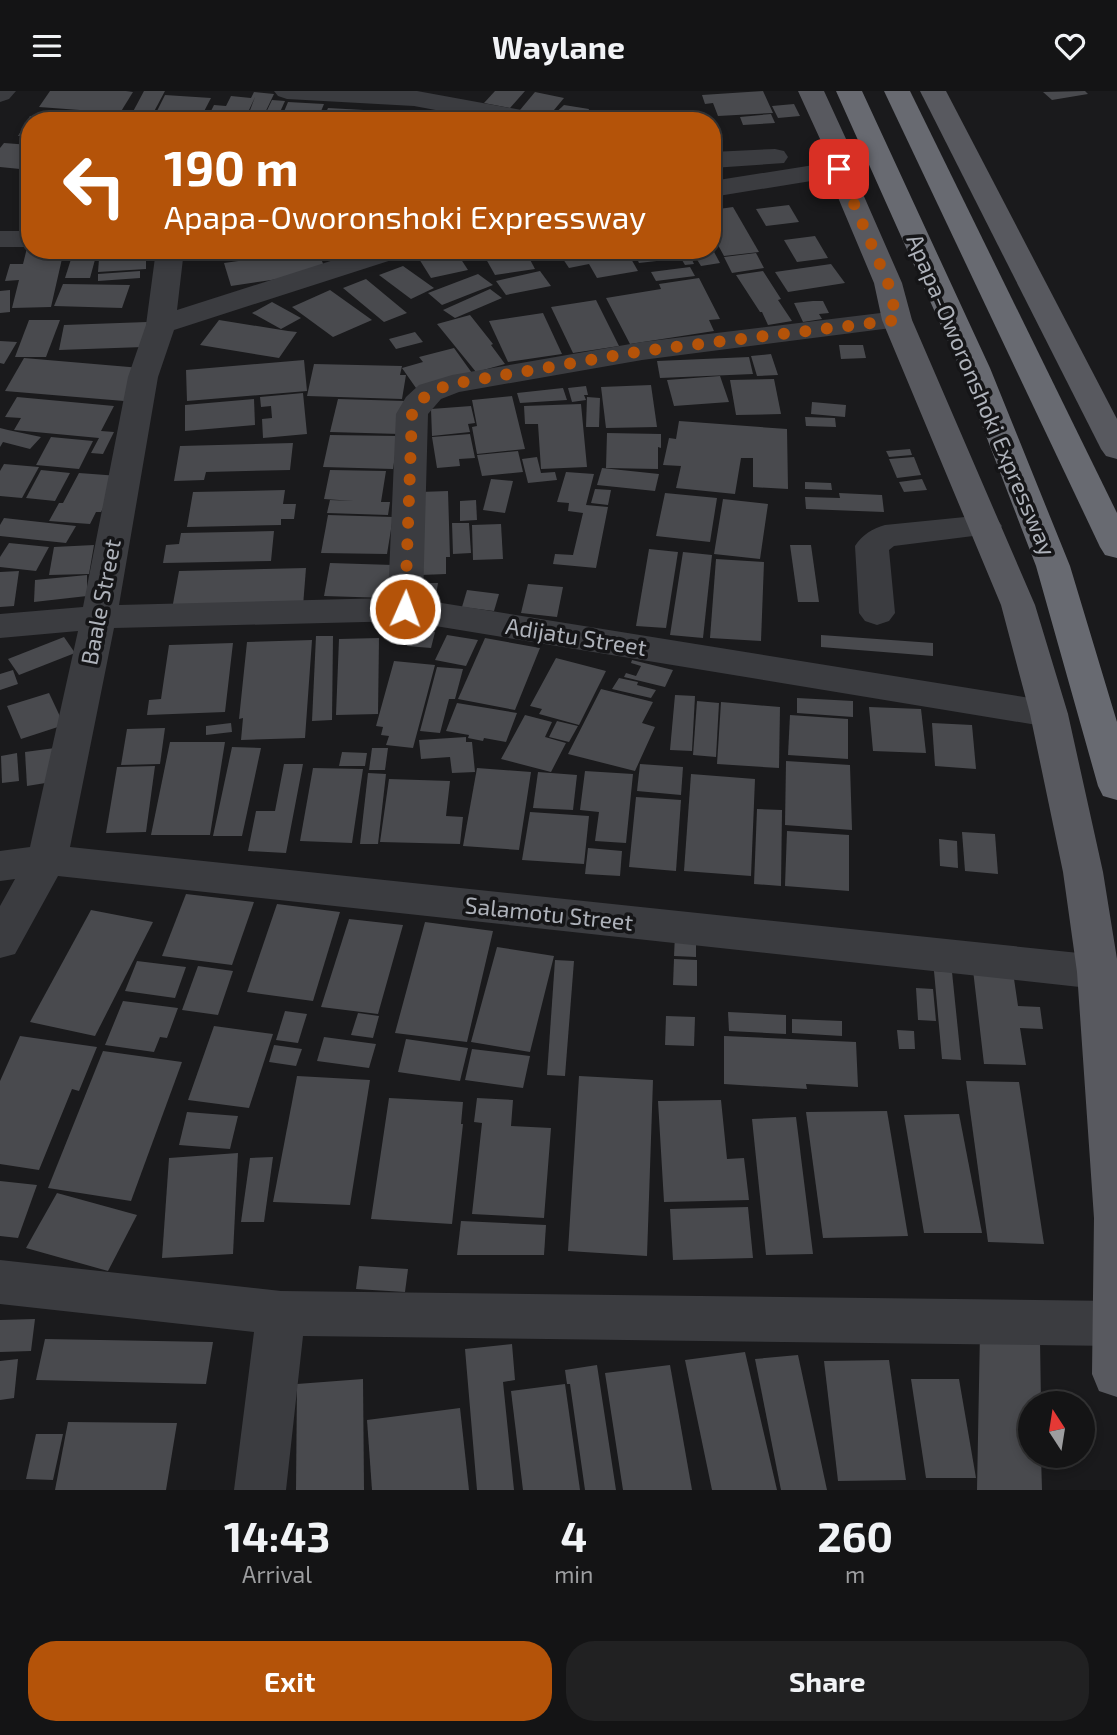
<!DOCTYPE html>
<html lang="en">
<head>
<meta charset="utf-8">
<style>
  :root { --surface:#141415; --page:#212122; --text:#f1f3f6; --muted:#9d9ea0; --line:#333334; --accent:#b45309 }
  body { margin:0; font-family:"Exo 2",sans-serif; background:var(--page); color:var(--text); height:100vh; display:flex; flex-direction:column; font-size:26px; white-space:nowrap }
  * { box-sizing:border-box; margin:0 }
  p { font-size:23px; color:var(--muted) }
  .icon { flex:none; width:38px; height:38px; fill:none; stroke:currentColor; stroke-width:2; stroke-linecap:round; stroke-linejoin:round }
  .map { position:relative; height:1399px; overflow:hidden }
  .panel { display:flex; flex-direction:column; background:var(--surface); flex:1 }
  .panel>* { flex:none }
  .hud { position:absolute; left:21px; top:21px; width:700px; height:147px; border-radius:28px; box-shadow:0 4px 10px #0003,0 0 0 2px var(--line); background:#b45309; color:#fff; overflow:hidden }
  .needle { width:46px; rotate:348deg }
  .fabs { position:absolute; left:1018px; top:1300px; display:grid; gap:14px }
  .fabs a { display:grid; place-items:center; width:77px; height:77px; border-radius:50%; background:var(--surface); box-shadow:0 4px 10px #0003,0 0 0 2px var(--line); font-size:35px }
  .pin { position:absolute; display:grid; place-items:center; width:60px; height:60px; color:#fff; margin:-30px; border-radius:14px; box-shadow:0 4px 10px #0006 }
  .me { position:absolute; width:77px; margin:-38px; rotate:2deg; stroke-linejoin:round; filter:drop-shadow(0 0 5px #0008) }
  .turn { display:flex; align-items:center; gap:24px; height:147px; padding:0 28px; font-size:32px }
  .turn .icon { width:91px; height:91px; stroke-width:2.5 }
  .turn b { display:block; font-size:49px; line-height:60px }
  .eta { display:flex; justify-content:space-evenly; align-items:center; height:119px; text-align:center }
  .eta b { font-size:42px; font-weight:700; line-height:49px }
  .button { display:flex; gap:14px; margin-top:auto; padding:14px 28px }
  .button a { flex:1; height:80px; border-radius:28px; background:var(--accent); color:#fff; font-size:28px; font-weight:700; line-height:80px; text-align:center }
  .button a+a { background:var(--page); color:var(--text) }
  header { display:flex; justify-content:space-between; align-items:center; height:91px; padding:0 28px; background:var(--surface); font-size:32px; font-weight:700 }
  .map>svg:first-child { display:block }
  .building { fill:#494a4e }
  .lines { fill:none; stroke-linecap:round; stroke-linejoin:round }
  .minor { fill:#3b3c40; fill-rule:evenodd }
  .major { fill:#58595f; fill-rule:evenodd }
  .highway { fill:#686a71; fill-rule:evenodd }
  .route { stroke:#b45309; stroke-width:12; stroke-dasharray:0 21.6 }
  .labels { text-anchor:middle; stroke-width:7; stroke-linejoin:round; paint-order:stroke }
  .street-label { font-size:23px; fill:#aeb2ba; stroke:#151517 }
</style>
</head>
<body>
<header><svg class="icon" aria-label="menu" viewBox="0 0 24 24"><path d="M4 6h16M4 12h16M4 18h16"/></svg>Waylane<svg class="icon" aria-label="heart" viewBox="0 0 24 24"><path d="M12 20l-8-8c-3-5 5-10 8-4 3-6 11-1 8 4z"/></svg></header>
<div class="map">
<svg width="1117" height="1399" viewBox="0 0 1117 1399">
  <rect width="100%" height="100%" fill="#1a1a1c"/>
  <g class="building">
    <path d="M50,0H126L133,1L120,22L39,16Z"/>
    <path d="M144,0H165L149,30H128Z"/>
    <path d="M495,0H525L510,17L484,12Z"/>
    <path d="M763,0L773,22L718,25L713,12L705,13L702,4Z"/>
    <path d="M1085,0L1088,3L1052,9L1043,1Z"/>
    <path d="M254,1L274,3L261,30H246L255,6L244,30H206L214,14L226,15L231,5L251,7Z"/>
    <path d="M535,1L564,7L549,25L520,19Z"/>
    <path d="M165,4L211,7L199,30H152Z"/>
    <path d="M272,9L285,10L276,30H262Z"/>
    <path d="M288,11L324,13L317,30H280Z"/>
    <path d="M794,13L800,25L778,27L772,15Z"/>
    <path d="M564,14L589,18L585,30L550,27Z"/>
    <path d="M328,17L382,20L378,30H339L340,27L324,26Z"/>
    <path d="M392,20L429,23L426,30H388Z"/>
    <path d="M439,23L469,24L468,30H437Z"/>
    <path d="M771,23L775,32L743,34L740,26Z"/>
    <path d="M30,25L64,27L62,30H30V45H18Z"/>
    <path d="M4,52L30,54V79L0,76V57Z"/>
    <path d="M789,114L799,131L766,135L756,118Z"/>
    <path d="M733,116L759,161L724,165L712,143V119Z"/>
    <path d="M815,145L828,167L797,171L784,149Z"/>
    <path d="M27,157L64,159L51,216L12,217L19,189L5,190L10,173H23Z"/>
    <path d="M115,159H156V163L114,164Z"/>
    <path d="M318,159L326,181L231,195L224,172Z"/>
    <path d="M434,159H455L468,179L431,187L416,163Z"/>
    <path d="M481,159H525L535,178L495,184Z"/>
    <path d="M557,159H626L638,180L597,187L589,173L569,177Z"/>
    <path d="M633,159H678L680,163L689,162L694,173L685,174L682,169L674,168L639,172Z"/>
    <path d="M691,159H713L720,172L701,175Z"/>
    <path d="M756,162L764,177L732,182L724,166Z"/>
    <path d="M146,164V178L98,181L99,168Z"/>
    <path d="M72,165H96L90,187H65Z"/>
    <path d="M831,173L845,192L788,201L775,181Z"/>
    <path d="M403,175L434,197L411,208L379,184Z"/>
    <path d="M690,176L695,185L656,190L651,181Z"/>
    <path d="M140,180V187L98,190V183Z"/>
    <path d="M540,180L551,195L506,204L496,190Z"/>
    <path d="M763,180L781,208L778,209L792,230L768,234L762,221H760L736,184Z"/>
    <path d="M478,183L493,194L442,214L428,202Z"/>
    <path d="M699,187L720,228L709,229L714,240L630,253L606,207L661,198L659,193Z"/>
    <path d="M366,188L407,222L384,231L343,197Z"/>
    <path d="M63,193L130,194L122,217L54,215Z"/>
    <path d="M490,198L502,207L455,227L443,219Z"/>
    <path d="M10,199V221L0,222V200Z"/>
    <path d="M330,199L372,229L333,246L292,216Z"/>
    <path d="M596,209L619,255L573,262L551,216Z"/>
    <path d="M813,210H823L829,222L819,223L822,228L803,231L794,212Z"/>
    <path d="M272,211L301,227L281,238L252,222Z"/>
    <path d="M543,222L562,263L508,271L489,230Z"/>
    <path d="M470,224L493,253L491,254L505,273L476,281L437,233Z"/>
    <path d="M29,229H60L46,266H15Z"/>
    <path d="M219,229L288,240L297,241L279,267L200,254Z"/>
    <path d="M147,231L143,256L59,259L64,234Z"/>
    <path d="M415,241L423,251L396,258L389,248Z"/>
    <path d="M0,250L17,251L4,273L0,272Z"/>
    <path d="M839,254H863L866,267L841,268Z"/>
    <path d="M454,257L472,282L416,297L402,277L423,271L419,266Z"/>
    <path d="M771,263L778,284L757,285L751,265Z"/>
    <path d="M749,266L753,283L660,287L657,270Z"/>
    <path d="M24,267L141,277L124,310L5,300Z"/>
    <path d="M304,269L307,300L187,310L186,279Z"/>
    <path d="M314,273L402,275L400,284H406L402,308L307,305Z"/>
    <path d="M720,285L729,311L674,315L667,289Z"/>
    <path d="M774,288L781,323L736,324L730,289Z"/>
    <path d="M651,294L657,336L606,337L601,296Z"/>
    <path d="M586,295L588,304H584L586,309L572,311L568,297Z"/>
    <path d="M563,297L567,309L520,312L517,302Z"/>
    <path d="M303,302L307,343L263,347L262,328L272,327L271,315L261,316L260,306Z"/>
    <path d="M512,305L525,358L477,363L472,336L477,335L472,309Z"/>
    <path d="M17,306L114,315L101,340L114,341L103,363L91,362L99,347L14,339L21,327L5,326Z"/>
    <path d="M587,306L600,307L599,336H586Z"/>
    <path d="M254,308L255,334L185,340V314Z"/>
    <path d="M338,308L405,310L400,343L330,341Z"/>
    <path d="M812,311L846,314L845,326L811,323Z"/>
    <path d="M581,313L587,376L541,378L538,333H525L524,315Z"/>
    <path d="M471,315L475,332L468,333L470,341L432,345L431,318Z"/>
    <path d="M805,326L835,327L836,336L806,335Z"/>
    <path d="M679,330L787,338L788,398L753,396V367H741L735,403L676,397L681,375L663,374L669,347L676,348Z"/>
    <path d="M0,337L8,339L41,346L30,358L3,351L0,356Z"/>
    <path d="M607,342L661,343V357L658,356V378L606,377Z"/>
    <path d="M470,343L475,367L459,368L460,375L437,377L432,346Z"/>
    <path d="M330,344L398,345L393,378L323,376Z"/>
    <path d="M51,346L93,350L79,378L36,374Z"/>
    <path d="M293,352L290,379L206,381L204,389L174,390L180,355Z"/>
    <path d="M910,358L912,364L889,366L886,360Z"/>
    <path d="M518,360L523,381L482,385L477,364Z"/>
    <path d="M537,366L541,382L555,381L557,389L528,392L522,368Z"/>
    <path d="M914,366L921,384L897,387L889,368Z"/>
    <path d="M4,373L39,376L22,407L0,405V380Z"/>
    <path d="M602,377L659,383L655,400L597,394Z"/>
    <path d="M41,379L70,382L55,410L26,407Z"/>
    <path d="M330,379L386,380L381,411H390L388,424L327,422L330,409L354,410L324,408Z"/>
    <path d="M566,381L594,383L586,414L608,416L596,477L553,473L555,463L573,464L583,422L568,420L569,412L557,411Z"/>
    <path d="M79,382L119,385L101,421H96L90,433L49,430L59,412H63Z"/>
    <path d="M491,388L513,390L505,422L483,419Z"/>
    <path d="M922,388L927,399L904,401L899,391Z"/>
    <path d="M805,391L831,392L832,399L805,398Z"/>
    <path d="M595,398L611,399L608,414L591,412Z"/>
    <path d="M285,399L283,413H296L294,428H281V434L187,436L193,401Z"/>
    <path d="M448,400L450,466H446V483L421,484L420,401Z"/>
    <path d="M665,402L717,407L710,451L656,445Z"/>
    <path d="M839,402L882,404L884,421L806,418L805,406L840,407Z"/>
    <path d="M723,408L768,413L760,468L714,463Z"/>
    <path d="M476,409L477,429L460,430V410Z"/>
    <path d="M328,424L393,426L387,463L321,462Z"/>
    <path d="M4,427L76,435L66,452L0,445V434Z"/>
    <path d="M452,432H469L471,462L453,463Z"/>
    <path d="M501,433L503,468L473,469L472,434Z"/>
    <path d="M274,440L271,470L163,472L166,454L179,453L181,442Z"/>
    <path d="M9,452L49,456L36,480L0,476V466Z"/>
    <path d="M94,454L89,483L49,484L54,456Z"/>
    <path d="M790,454H811L819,511H798Z"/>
    <path d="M649,458L678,461L666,537L636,535Z"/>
    <path d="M683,461L712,464L703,547L670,544Z"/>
    <path d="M716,468L764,471L761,550L710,547Z"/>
    <path d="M330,472L393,474L387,507L324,505Z"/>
    <path d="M306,477L303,515L172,518L179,480Z"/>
    <path d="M19,480L14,515L0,516V481Z"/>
    <path d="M87,484V505L34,511L35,489Z"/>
    <path d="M417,492H438L435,511H415Z"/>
    <path d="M528,493L563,496L557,526L521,522Z"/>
    <path d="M467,499L499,503L494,520L462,516Z"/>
    <path d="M412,539L435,541L431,557L407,555Z"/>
    <path d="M447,544L478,549L466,575L435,569Z"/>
    <path d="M821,544L933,552V565L821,556Z"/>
    <path d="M316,545H333L332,629L312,630Z"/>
    <path d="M64,546L75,562L19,584L8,568Z"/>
    <path d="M379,547L378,623L336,624L339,548Z"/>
    <path d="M485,547L540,557L515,619L458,608Z"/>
    <path d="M312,549L305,647L241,649L243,627L239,628L247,551Z"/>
    <path d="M233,552L225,621L147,624L149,609L161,608L169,554Z"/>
    <path d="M556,567L606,580L579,634L539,623L542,618L530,615Z"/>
    <path d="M632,569L673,579L665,596L624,586L626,582L636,585L641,575L631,572Z"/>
    <path d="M394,570L435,574L413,657L386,654L389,645L381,644L383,636L376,635Z"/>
    <path d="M437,576L463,578L455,608H449L440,642L420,640Z"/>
    <path d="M13,579L18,593L0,599V583Z"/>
    <path d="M619,587L638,591L637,594L656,599L651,607L612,598Z"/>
    <path d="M601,598L653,611L642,632L655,636L635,680L568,663Z"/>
    <path d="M49,602L64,634L21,648L7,615Z"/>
    <path d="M675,604L695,605L692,660L670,659Z"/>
    <path d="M797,607L853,610V626L797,622Z"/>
    <path d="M697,610L719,612L716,666L693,664Z"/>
    <path d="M721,611L780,616L779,677L717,673Z"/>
    <path d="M457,612L517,622L506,651L484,647L483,650L468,647L469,644L446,640Z"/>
    <path d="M869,616L921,618L926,662L873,660Z"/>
    <path d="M525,624L552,631L545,646L566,652L551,681L501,668Z"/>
    <path d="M790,624L848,628V668L788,664Z"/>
    <path d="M557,630L578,635L569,651L549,646Z"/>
    <path d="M231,632L232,641L206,644V635Z"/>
    <path d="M932,632L972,634L976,678L935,675Z"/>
    <path d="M165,637L160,673L121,674L127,638Z"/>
    <path d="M466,646V651H472L475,681L452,682L450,666L421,668L419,649Z"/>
    <path d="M170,651H225L210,744H151Z"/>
    <path d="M232,656L261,657L242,745H213Z"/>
    <path d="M55,657L58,690L27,695L25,661Z"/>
    <path d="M372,657H388L385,679H369Z"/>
    <path d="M342,661L367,662L365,675H339Z"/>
    <path d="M17,662L19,690L2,692L1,665Z"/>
    <path d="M786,670L850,674L852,739L785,734Z"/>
    <path d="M284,673H303L286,762L248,760L256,720H275Z"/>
    <path d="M640,673L683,676L681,704L637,700Z"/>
    <path d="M155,675L146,741L106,742L117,676Z"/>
    <path d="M313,677L363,678L352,752L300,750Z"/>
    <path d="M477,677L531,681L519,759L463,755Z"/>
    <path d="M585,680L633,683L626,752L595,750L599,721L580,719Z"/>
    <path d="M538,681L577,684L573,719L533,717Z"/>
    <path d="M368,682L386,683L378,753H360Z"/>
    <path d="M691,683L755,688L751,785L684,780Z"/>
    <path d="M389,688L450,690L446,725L463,726L460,753L380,751Z"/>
    <path d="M636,706L681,709L676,780L629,776Z"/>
    <path d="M757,718L782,719L781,795L754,793Z"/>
    <path d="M530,721L589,725L584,773L522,769Z"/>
    <path d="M787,740L849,744V800L785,795Z"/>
    <path d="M962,741L995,743L998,783L965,780Z"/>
    <path d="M939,748L957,750L958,777L940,775Z"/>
    <path d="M588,757L622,760L620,785L585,783Z"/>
    <path d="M186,803L254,811L232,874L162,865Z"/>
    <path d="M277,813L340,821L313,910L247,901Z"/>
    <path d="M91,819L153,831L95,945L30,931Z"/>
    <path d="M349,828L403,834L378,923L321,916Z"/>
    <path d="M425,831L493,840L467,951L395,942Z"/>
    <path d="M675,844L696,845V866L674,865Z"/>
    <path d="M497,856L554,865L530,961L471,951Z"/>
    <path d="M674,868L697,869V895L673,894Z"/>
    <path d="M555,869L574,870L565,985L547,984Z"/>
    <path d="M137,870L186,876L175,907L125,900Z"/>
    <path d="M198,875L233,880L218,924L182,919Z"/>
    <path d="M973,879L1013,881L1018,915L1040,916L1043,938L1020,937L1026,974L984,973Z"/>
    <path d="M934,880L952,881L961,969L942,968Z"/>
    <path d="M916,897L933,898L936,930L918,929Z"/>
    <path d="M123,910L178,917L167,947L160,946L154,961L105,954Z"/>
    <path d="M285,920L307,923L298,952L276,949Z"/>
    <path d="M728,921L786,924V943L729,940Z"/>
    <path d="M358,922L379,925L373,947L351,944Z"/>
    <path d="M666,925L695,926L694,955L665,954Z"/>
    <path d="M792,928L842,930V945L792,942Z"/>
    <path d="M214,935L273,943L249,1017L188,1009Z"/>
    <path d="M897,939L914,940L915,958H899Z"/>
    <path d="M20,945L97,956L79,1000L72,998L39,1079L0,1073V990Z"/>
    <path d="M724,945L856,951L858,996L806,993L807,998L724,993Z"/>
    <path d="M324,946L376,953L369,977L317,970Z"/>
    <path d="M406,948L468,957L460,990L398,981Z"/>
    <path d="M274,954L302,958L296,975L269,971Z"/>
    <path d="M472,958L530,965L523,997L465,989Z"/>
    <path d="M103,960L182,971L131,1110L48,1097Z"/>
    <path d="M297,985L370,989L350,1114L273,1111Z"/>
    <path d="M579,985L653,989L647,1165L568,1160Z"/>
    <path d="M966,990L1019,991L1044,1153L988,1151Z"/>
    <path d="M389,1007L463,1011L461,1033H463L452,1133L371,1128Z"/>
    <path d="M477,1007L513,1009L511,1035L551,1037L544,1127L472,1123L482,1032L474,1031Z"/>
    <path d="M721,1009L727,1068L744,1067L749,1109L664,1111L658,1010Z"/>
    <path d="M887,1020L908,1145L823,1147L806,1021Z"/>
    <path d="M187,1021L238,1025L230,1058L179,1054Z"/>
    <path d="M959,1023L982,1142H924L904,1024Z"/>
    <path d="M796,1026L813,1163L766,1164L752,1028Z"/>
    <path d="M238,1062L233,1163L162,1167L169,1067Z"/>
    <path d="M273,1066L264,1131H241L250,1067Z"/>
    <path d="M0,1090L37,1094L18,1147L0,1145Z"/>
    <path d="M57,1102L137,1124L108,1180L26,1157Z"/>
    <path d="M748,1116L753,1167L673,1169L670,1118Z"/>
    <path d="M461,1130L546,1134L544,1164H457Z"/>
    <path d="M359,1175L408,1178L405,1201L356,1198Z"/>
    <path d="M35,1228L31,1260L0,1261V1229Z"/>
    <path d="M980,1240L1040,1249L1041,1312H1031V1365H1041L1042,1399H977Z"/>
    <path d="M45,1248L213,1251L206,1293L36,1289Z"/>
    <path d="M512,1253L515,1289L503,1291L514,1399H477L465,1258Z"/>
    <path d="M745,1261L777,1399H712L685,1269Z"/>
    <path d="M798,1264L827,1399H781L755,1268Z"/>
    <path d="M18,1268L14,1307L0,1309V1270Z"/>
    <path d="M889,1269L906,1389L838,1390L824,1270Z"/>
    <path d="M597,1274L616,1399H585L570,1293H567L565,1279Z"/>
    <path d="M670,1274L692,1399H623L605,1282Z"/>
    <path d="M363,1288L364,1399H296L297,1293Z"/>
    <path d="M911,1288H959L976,1387H926Z"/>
    <path d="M565,1293L580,1399H523L511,1300Z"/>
    <path d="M460,1317L469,1399H372L367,1329Z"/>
    <path d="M68,1331L177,1332L166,1399H55Z"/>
    <path d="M36,1343H63L53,1389L26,1388Z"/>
  </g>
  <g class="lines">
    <g class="minor">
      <path d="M0,0H16L9,8L0,11Z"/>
      <path d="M274,0H417L538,22L547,25L551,30H495L414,15L287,8L278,5Z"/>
      <path d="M775,58L784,60L788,66L784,72L712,77V61Z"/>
      <path d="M839,70L848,72L852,78L848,84L712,106V90Z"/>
      <rect x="0" y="140" width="30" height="16"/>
      <path d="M156,159H184L177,219L365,159H408L404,165L174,239L158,286L119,514L388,507L396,323L406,306L419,294L452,284L642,251L897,220L907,223L912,229L907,235L642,269L459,301L441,308L428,323L423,509L1049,610L1062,614L1068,623L1062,632L1049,636L405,530L114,537L70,756L1098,864L1113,869L1117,877L1113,893L1098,898L58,785L15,863L0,867V815L15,788L0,790V760L30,756L78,540L0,547V523L83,516L128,286L146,234Z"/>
      <path d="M985,424L997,428L1002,435L997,442L894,455L889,459L895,522L889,530L877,534L865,530L859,522L855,455C863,443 872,438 885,434Z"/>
      <path d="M0,1169L281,1200L1116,1210L1117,1255L303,1245L286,1399H234L254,1241L0,1213Z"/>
    </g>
    <g class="major">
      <path d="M798,0H824L852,61V78L902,192L912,229L1035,514L1068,623L1103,781L1117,868V1306L1099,1300L1092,1283L1094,1127L1077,881L1063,781L1030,623L1001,514L882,229L874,192L826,78V61Z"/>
      <path d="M920,0H946L1117,328V368L1106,365L1101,358Z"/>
    </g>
    <g class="highway">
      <path d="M836,0H862L990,277L1070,475L1117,631V709L1103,705L1098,695L1036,475L960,277Z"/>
      <path d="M884,0H910L1117,422V467L1105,464L1100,456Z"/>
    </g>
  </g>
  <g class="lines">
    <path class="route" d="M405,518L412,323L417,313L430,301L452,293L642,260L897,229L888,192L839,78"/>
  </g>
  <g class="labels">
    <g class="street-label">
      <text transform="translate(981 304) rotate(67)" y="8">Apapa-Oworonshoki Expressway</text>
      <text transform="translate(101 511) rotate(-79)" y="8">Baale Street</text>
      <text transform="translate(576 546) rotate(9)" y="8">Adijatu Street</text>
      <text transform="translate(549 823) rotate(6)" y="8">Salamotu Street</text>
    </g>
  </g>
</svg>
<div class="fabs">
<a><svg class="needle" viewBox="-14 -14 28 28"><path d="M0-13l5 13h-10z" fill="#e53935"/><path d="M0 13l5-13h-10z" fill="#9d9ea0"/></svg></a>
</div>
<div class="pin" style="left:839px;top:78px;background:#d93025"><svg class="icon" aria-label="arrive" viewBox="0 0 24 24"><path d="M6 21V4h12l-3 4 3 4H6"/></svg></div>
<svg class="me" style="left:405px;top:518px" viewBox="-20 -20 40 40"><circle r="17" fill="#b45309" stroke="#fff" stroke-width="3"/><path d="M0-11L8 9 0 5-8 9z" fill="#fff"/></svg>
<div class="hud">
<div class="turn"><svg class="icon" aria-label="left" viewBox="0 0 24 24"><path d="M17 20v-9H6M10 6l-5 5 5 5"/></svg><div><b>190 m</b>Apapa-Oworonshoki Expressway</div></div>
</div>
</div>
<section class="panel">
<div class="eta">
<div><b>14:43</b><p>Arrival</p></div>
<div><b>4</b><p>min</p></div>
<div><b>260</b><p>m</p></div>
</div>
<div class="button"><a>Exit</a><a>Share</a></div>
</section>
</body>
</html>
